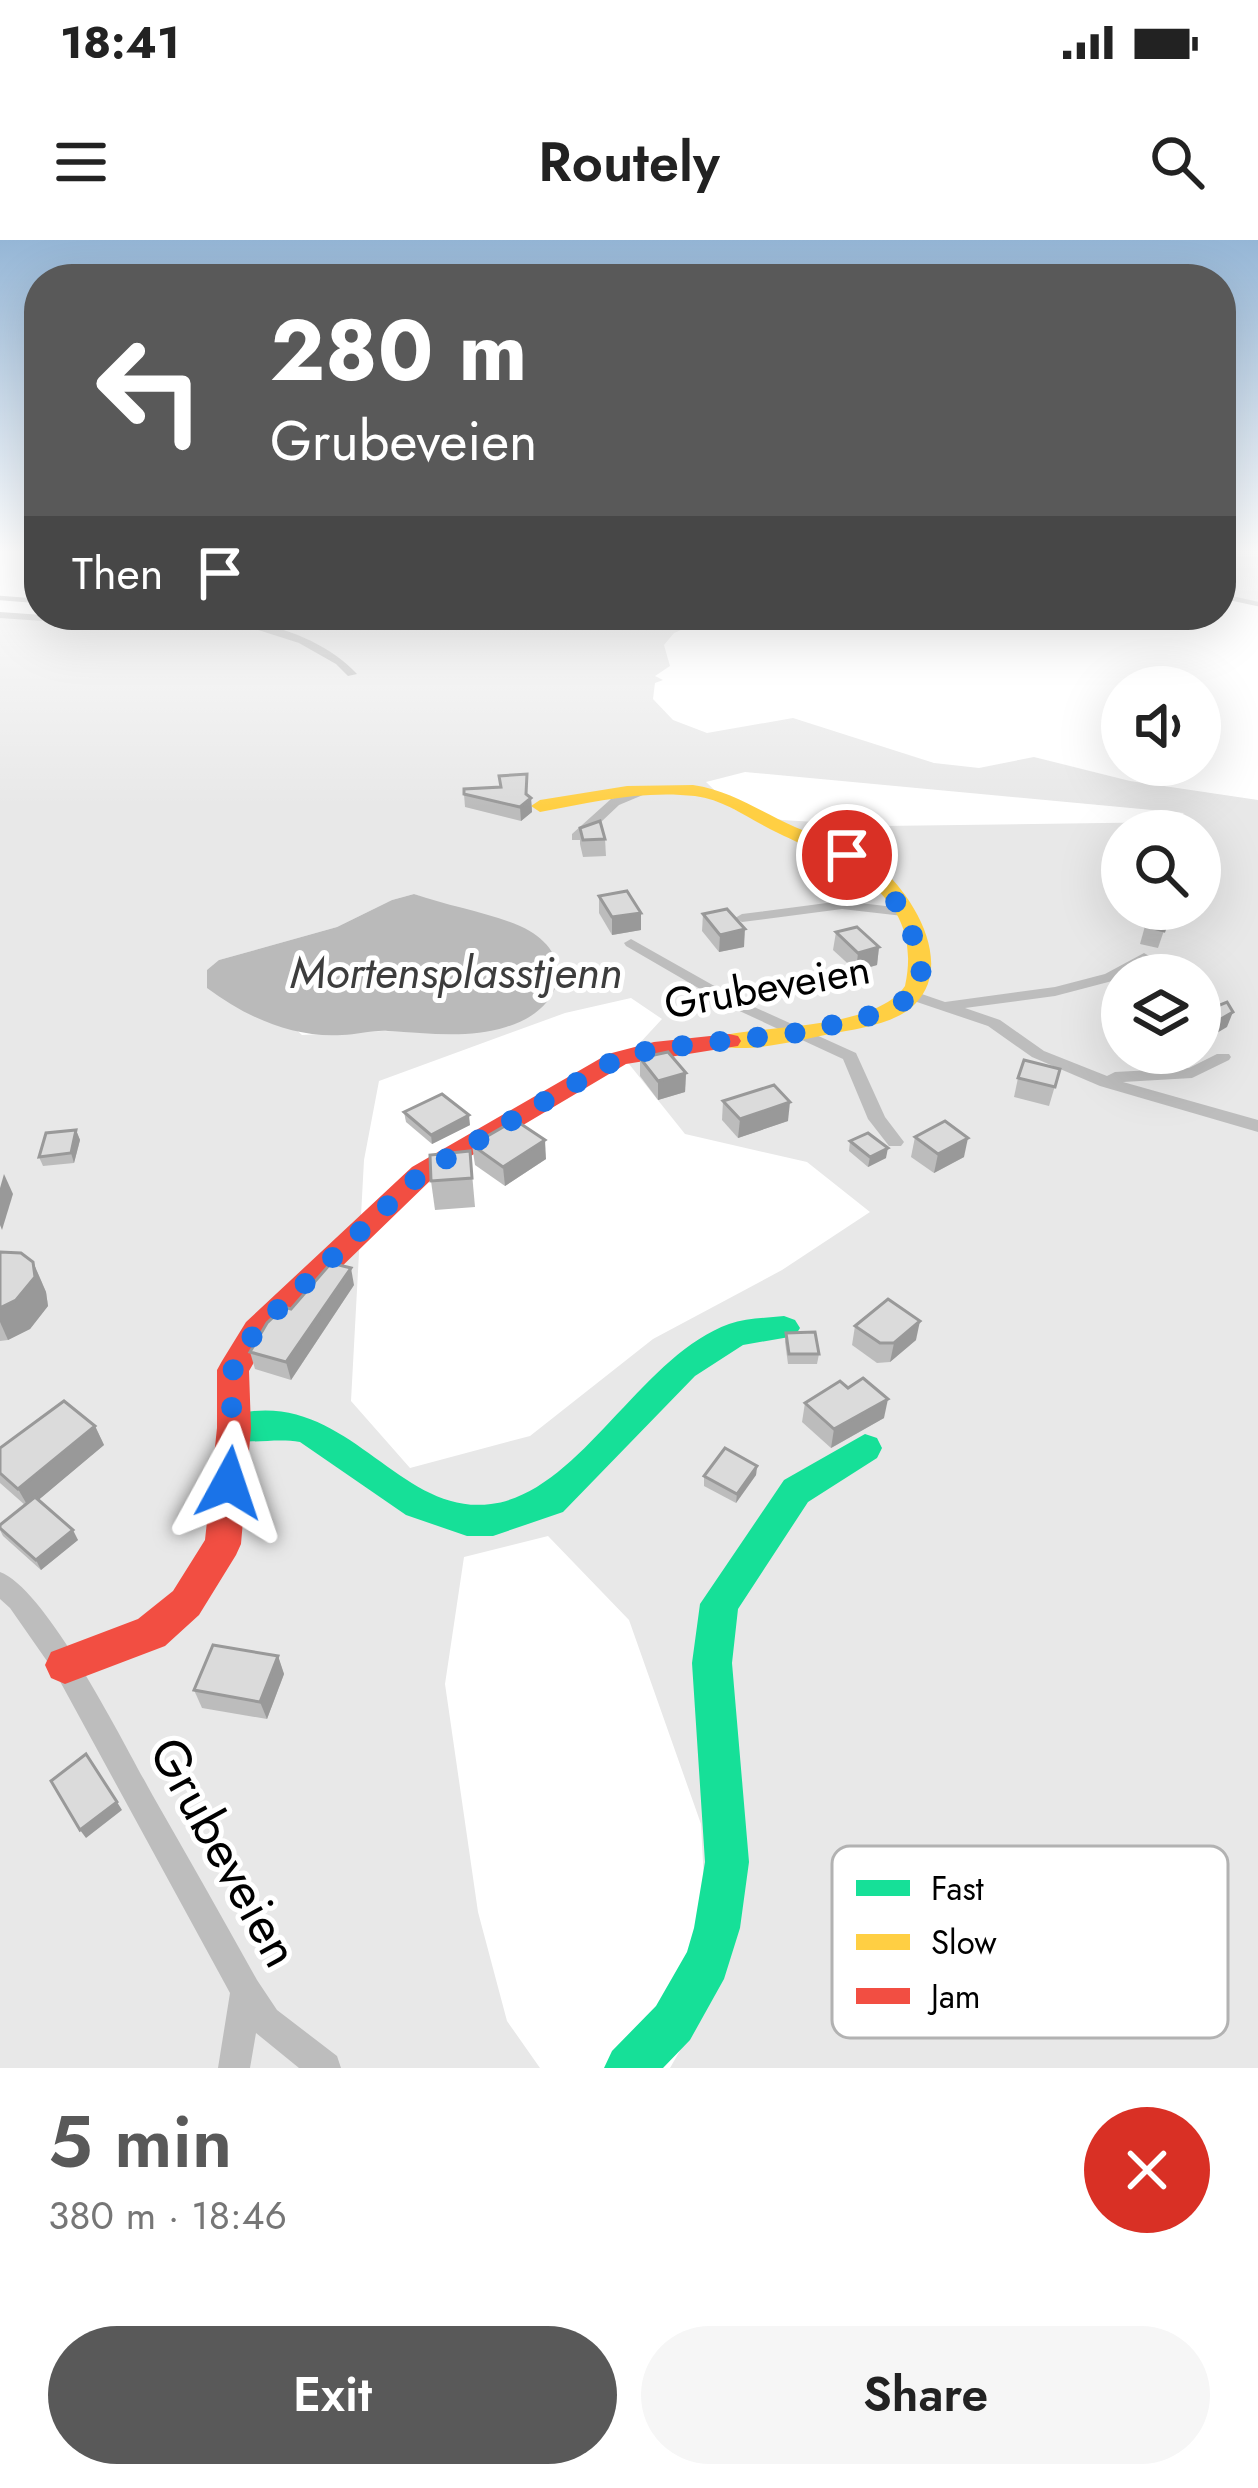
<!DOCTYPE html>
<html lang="en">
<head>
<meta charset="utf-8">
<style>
  :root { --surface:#fff; --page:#f6f6f6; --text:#222; --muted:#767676; --accent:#595959 }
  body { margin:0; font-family:Jost,sans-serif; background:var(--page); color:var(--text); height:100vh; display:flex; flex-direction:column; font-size:45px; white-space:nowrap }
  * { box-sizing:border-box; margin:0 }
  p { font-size:39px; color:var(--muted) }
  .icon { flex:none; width:66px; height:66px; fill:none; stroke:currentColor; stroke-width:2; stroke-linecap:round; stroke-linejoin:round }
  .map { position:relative; height:1828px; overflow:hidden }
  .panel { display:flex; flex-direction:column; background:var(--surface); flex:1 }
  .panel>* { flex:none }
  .hud { position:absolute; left:24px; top:24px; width:1212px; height:366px; border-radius:48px; box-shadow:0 12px 48px #0002; background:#595959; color:#fff; overflow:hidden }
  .tools { position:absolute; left:1101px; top:426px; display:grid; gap:24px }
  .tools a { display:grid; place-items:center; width:120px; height:120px; border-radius:50%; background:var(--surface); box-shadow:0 12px 48px #0002; font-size:60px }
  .pin { position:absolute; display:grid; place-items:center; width:102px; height:102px; color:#fff; margin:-51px; border:6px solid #fff; border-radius:50%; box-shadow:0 3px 12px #0007 }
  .me { position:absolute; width:132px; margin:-66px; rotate:5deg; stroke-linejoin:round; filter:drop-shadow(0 0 9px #0008) }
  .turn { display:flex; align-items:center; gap:42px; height:252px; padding:0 48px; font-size:54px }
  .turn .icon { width:156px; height:156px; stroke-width:2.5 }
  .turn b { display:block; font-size:84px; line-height:102px }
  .then { display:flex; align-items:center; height:114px; padding:0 48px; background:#0003; gap:24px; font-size:45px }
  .round { display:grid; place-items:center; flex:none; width:126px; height:126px; border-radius:63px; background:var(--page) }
  .overview { display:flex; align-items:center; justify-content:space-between; height:204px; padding:0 48px }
  h1 { font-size:72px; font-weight:600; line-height:90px; color:var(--accent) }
  .button { display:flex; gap:24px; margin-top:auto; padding:24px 48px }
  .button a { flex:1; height:138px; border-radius:72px; background:var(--accent); color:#fff; font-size:48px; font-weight:600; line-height:138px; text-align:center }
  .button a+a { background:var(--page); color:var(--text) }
  .status { display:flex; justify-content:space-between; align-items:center; height:84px; padding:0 60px; background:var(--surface); direction:ltr }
  .status svg { height:33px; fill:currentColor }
  header { display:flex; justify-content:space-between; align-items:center; height:156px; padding:0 48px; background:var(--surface); font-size:54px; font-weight:600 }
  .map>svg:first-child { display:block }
  .green { fill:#e8e8e8; fill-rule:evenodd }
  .water { fill:#bababa }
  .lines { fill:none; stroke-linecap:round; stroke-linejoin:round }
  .stream { stroke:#bababa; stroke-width:4.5 }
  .lane { stroke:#bdbdbd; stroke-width:4.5 }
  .street { fill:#bdbdbd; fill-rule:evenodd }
  .fast { fill:#16e098; fill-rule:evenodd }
  .slow { fill:#ffcf43; fill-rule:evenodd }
  .jam { fill:#f24e42; fill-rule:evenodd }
  .wall { fill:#bcbcbc }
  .shaded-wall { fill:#999 }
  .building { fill:#dbdbdb; stroke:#999; stroke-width:3 }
  .route { stroke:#1a73e8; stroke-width:21; stroke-dasharray:0 37.8 }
  .labels { text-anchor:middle; stroke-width:10; stroke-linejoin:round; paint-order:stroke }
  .street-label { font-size:42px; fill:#000; stroke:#fff }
  .water-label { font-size:45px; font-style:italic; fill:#3d3d3d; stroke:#fff }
  .near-street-label { font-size:51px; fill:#000; stroke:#fff }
  .key { fill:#fff; stroke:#b2b2b2; stroke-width:3 }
  .key-label { font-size:33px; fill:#000 }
</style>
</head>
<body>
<div class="status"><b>18:41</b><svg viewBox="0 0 49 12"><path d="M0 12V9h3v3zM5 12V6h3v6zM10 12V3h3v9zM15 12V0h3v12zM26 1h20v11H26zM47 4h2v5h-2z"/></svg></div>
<header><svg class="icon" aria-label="menu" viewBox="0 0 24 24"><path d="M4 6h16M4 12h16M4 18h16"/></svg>Routely<svg class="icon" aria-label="search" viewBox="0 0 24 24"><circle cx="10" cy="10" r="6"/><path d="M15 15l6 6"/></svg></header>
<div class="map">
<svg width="1258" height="1828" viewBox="0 0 1258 1828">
  <rect width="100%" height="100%" fill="#fff"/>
  <g class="green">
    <path d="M1221,311H1258V363L1221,357Z"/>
    <path d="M122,375H715L674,393L664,405L670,426L655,436L663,440L655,443L653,459L673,480L707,493L793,478L934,523L979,528L1034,517L1130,541L1258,560V1828H670L710,1758L701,1584L629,1380L548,1296L464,1317L445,1444L478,1672L507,1781L540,1828H0V376L66,379ZM745,532L1184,573L1173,582L882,586L782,580L735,570L706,542ZM1122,591H1200V669H1122ZM414,654L438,663L458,794L383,791L302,795L219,720L337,687L392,660ZM1122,735H1200V813H1122ZM631,758L662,779L625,819L685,894L807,922L870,972L782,1030L653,1099L530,1196L410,1228L351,1161L364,920L379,841L565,773Z"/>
  </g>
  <path class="water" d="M414,654C448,666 487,672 520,686C581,714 563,771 506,787C468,799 427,793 388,791C372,790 357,795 342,795C292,798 246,777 207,748V730L219,720L337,687L392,660Z"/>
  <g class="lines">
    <path class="stream" d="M0,358L39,361"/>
    <path class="lane" d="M1221,356L1258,364"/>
    <g class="street">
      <path d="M0,372L71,377L180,375L175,378L71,383L0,378Z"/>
      <path d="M191,375C247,375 318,392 357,434L348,436L336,424L299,403L255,389Z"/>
      <path d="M640,549L650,552L619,565L582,600H572V594L611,559Z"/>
      <path d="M842,661L903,668L910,672L903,676L842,669L742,682L735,678L742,674Z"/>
      <path d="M631,699L741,761L856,813L885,877L904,902L901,906H889L868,879L843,819L731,767L626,706L624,703Z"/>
      <path d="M1144,713L1151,717C1141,729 1128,735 1116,740L1055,756L965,768L1000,780L1044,811L1107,836L1115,832L1189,828L1217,814H1229L1231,817L1229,820L1192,838L1123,842L1258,880V892L1100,846L1032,817L988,786L908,759L905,756L913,751L945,762L1055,747L1105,734Z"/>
      <path d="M0,1332C47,1349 126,1508 153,1556C188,1617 223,1679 257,1740L277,1770L337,1816L341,1828H299L256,1793L250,1828H218L230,1753L56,1434L10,1368L0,1359Z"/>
    </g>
    <g class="fast">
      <path d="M784,1076L795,1080L800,1088L795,1096L743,1105L695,1136L563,1272L493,1296H467L406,1275L300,1202C274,1197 247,1206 222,1198L217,1188L222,1178C343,1137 393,1277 491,1264C580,1253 640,1116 729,1084C746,1078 766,1078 784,1076Z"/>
      <path d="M865,1194L877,1198L882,1208L877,1218L808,1262L738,1369L732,1423L749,1622L740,1688L724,1739L690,1800L663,1828H604L612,1811L656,1766L687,1712L694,1688L705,1622L692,1423L700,1364L784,1240Z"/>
    </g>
    <path class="slow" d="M693,545C732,551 759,571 795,587C822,599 853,607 878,626C913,654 954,723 916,763C897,784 856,789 830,794C798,800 752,813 720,806L717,801L720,796C768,785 876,789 905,746C925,653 844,625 778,593C750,580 726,560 695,556C643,550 591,562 540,572L531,566L540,560L627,546Z"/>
    <path class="jam" d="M729,794L738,796L741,801L738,806L626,824L432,939L268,1098L249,1131L251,1188L241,1304L236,1315L199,1375L165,1406L65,1444L51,1438L45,1425L51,1412L138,1379L173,1351L205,1300L217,1188V1130L222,1121L246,1082L412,927L608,814L654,802Z"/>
  </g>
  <g class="wall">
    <path d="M464,554L527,555L531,558L532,572L521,581L465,567Z"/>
    <path d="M580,588L605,599L606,616L583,617L580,604Z"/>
    <path d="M599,656L641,673V690L612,695L599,673Z"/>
    <path d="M1170,673L1158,708L1140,704L1145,686Z"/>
    <path d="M703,674L744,707L719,712L702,691Z"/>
    <path d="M836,692L879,707L877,725L856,731L833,710Z"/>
    <path d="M640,818L686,833L685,852L658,860L640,836Z"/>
    <path d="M1060,829L1049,866L1014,857L1018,838Z"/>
    <path d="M723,861L788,881L738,898L722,880Z"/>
    <path d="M404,872L470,885L432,904L406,882Z"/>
    <path d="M76,890L80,900L74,923L43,926L39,917Z"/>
    <path d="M915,897L964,917L934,933L911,917Z"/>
    <path d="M850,901L886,918L868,927L849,911Z"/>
    <path d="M472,905L546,919L505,946L475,925Z"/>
    <path d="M470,911L475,967L435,970L431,941Z"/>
    <path d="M0,1012L33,1022L46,1052L48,1066L30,1089L8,1100L0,1101Z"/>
    <path d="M354,1045L291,1140L255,1129L250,1112L291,1069Z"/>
    <path d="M855,1086L916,1100L890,1122L877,1123L852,1105Z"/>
    <path d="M786,1093L819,1114L817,1124H788L785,1102Z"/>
    <path d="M805,1163L884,1178L831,1208L802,1182Z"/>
    <path d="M95,1186L104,1205L38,1260L78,1300L41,1330L3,1296L0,1290V1285L25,1265L0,1243V1208Z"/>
    <path d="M757,1226L756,1235L736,1263L704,1246V1236Z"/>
    <path d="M278,1416L284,1434L267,1479L202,1468L194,1450Z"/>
  </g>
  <g class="shaded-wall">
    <path d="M527,534V561L531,558L532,572L521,581L520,567Z"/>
    <path d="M641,673V690L612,695V677Z"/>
    <path d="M745,689L744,707L719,712L720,695Z"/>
    <path d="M879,707L877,725L856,731L858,713Z"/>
    <path d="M1233,772L1227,787L1200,803V791Z"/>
    <path d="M686,833L685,852L658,860V841Z"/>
    <path d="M790,862L788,881L738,898L740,879Z"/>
    <path d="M469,875L470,885L432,904L431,895Z"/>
    <path d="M76,890L80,900L74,923L71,913Z"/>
    <path d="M968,898L964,917L934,933L938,914Z"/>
    <path d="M545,900L546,919L505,946L503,927Z"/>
    <path d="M888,908L886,918L868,927L870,917Z"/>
    <path d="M4,934L13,954L2,990L0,985V948Z"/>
    <path d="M33,1022L46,1052L48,1066L30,1089L8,1100L0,1082V1068Z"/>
    <path d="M351,1028L354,1045L291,1140L286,1122Z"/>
    <path d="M920,1081L916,1100L890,1122L894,1103Z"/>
    <path d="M888,1159L884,1178L831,1208L834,1189Z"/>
    <path d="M95,1186L104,1205L29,1268L18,1249Z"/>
    <path d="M757,1226L756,1235L736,1263L737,1254Z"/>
    <path d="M73,1290L78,1300L41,1330L36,1320Z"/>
    <path d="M278,1416L284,1434L267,1479L260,1462Z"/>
    <path d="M117,1562L122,1570L86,1598L80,1590Z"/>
  </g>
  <g class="building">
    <path d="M527,534L526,554L531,558L520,567L464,554V549L501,547L499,536Z"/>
    <path d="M600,581L605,599L583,600L580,588Z"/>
    <path d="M627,651L641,673L612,677L599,656Z"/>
    <path d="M727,669L745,689L720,695L703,674Z"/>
    <path d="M1152,669L1170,673L1164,691L1145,686Z"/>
    <path d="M857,687L879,707L858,713L836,692Z"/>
    <path d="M1227,762L1233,772L1200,791V773Z"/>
    <path d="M668,812L686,833L658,841L640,818Z"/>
    <path d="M1024,820L1060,829L1055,847L1018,838Z"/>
    <path d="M774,845L790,862L740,879L723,861Z"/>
    <path d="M442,854L469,875L431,895L404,872Z"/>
    <path d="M515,880L545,900L503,927L472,905Z"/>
    <path d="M945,881L968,898L938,914L915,897Z"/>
    <path d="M76,890L71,913L39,917L46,893Z"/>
    <path d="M868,893L888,908L870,917L850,901Z"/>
    <path d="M470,911L472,938L431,941L430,915Z"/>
    <path d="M0,1012L21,1013L33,1022L35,1037L16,1060L0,1068Z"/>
    <path d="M331,1023L351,1028L286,1122L250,1112L267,1083L284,1067L291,1069Z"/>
    <path d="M888,1059L920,1081L894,1103H880L855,1086Z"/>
    <path d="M815,1092L819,1114H789L786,1093Z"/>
    <path d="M863,1138L888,1159L834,1189L805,1163L840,1141L848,1148Z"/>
    <path d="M64,1161L95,1186L18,1249L0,1233V1208Z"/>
    <path d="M725,1208L757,1226L737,1254L704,1236Z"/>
    <path d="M35,1257L73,1290L36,1320L0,1288V1285Z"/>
    <path d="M213,1405L278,1416L260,1462L194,1450Z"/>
    <path d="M86,1514L117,1562L80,1590L51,1541Z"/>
  </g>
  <linearGradient id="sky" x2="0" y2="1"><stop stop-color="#95b6d6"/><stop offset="0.55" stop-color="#fff"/><stop offset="1" stop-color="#fff" stop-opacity="0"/></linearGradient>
  <rect width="1258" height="567" fill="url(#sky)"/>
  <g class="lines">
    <path class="route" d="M229,1243L233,1130L256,1090L422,933L617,819L654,809L795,793L864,778L913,757L921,740V716L903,672L876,634L847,615"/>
  </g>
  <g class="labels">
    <g class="street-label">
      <text transform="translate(767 746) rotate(-10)" y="15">Grubeveien</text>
    </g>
    <g class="water-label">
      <text x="456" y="748">Mortensplasstjenn</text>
    </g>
    <g class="near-street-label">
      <text transform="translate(225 1612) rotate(61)" y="18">Grubeveien</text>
    </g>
  </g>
  <rect x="832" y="1606" width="396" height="192" rx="18" class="key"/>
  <rect x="856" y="1640" width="54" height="16" fill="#16e098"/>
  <rect x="856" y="1694" width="54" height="16" fill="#ffcf43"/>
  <rect x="856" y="1748" width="54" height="16" fill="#f24e42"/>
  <g class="key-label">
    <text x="931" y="1660">Fast</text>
    <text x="931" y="1714">Slow</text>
    <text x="931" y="1768">Jam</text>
  </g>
</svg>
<div class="tools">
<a><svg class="icon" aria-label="sound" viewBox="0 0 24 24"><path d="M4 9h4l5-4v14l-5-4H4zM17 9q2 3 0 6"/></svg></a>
<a><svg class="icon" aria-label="search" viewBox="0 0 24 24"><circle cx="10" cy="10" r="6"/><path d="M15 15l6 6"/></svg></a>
<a><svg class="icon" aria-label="layers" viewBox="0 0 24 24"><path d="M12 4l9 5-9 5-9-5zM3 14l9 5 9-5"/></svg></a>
</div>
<div class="pin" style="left:847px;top:615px;background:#d93025"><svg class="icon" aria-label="arrive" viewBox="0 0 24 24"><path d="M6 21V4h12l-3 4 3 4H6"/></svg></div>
<svg class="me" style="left:229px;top:1243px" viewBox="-20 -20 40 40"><path d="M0-17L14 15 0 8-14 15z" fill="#1a73e8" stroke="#fff" stroke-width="4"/></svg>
<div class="hud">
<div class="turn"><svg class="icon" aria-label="left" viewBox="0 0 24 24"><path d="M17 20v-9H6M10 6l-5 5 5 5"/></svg><div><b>280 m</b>Grubeveien</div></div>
<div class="then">Then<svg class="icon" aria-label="arrive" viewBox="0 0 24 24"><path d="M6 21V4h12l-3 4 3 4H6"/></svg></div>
</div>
</div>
<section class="panel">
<div class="overview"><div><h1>5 min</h1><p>380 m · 18:46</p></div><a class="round" style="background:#d93025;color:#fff"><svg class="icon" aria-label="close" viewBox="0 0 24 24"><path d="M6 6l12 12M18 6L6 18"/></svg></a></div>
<div class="button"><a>Exit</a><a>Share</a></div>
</section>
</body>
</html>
